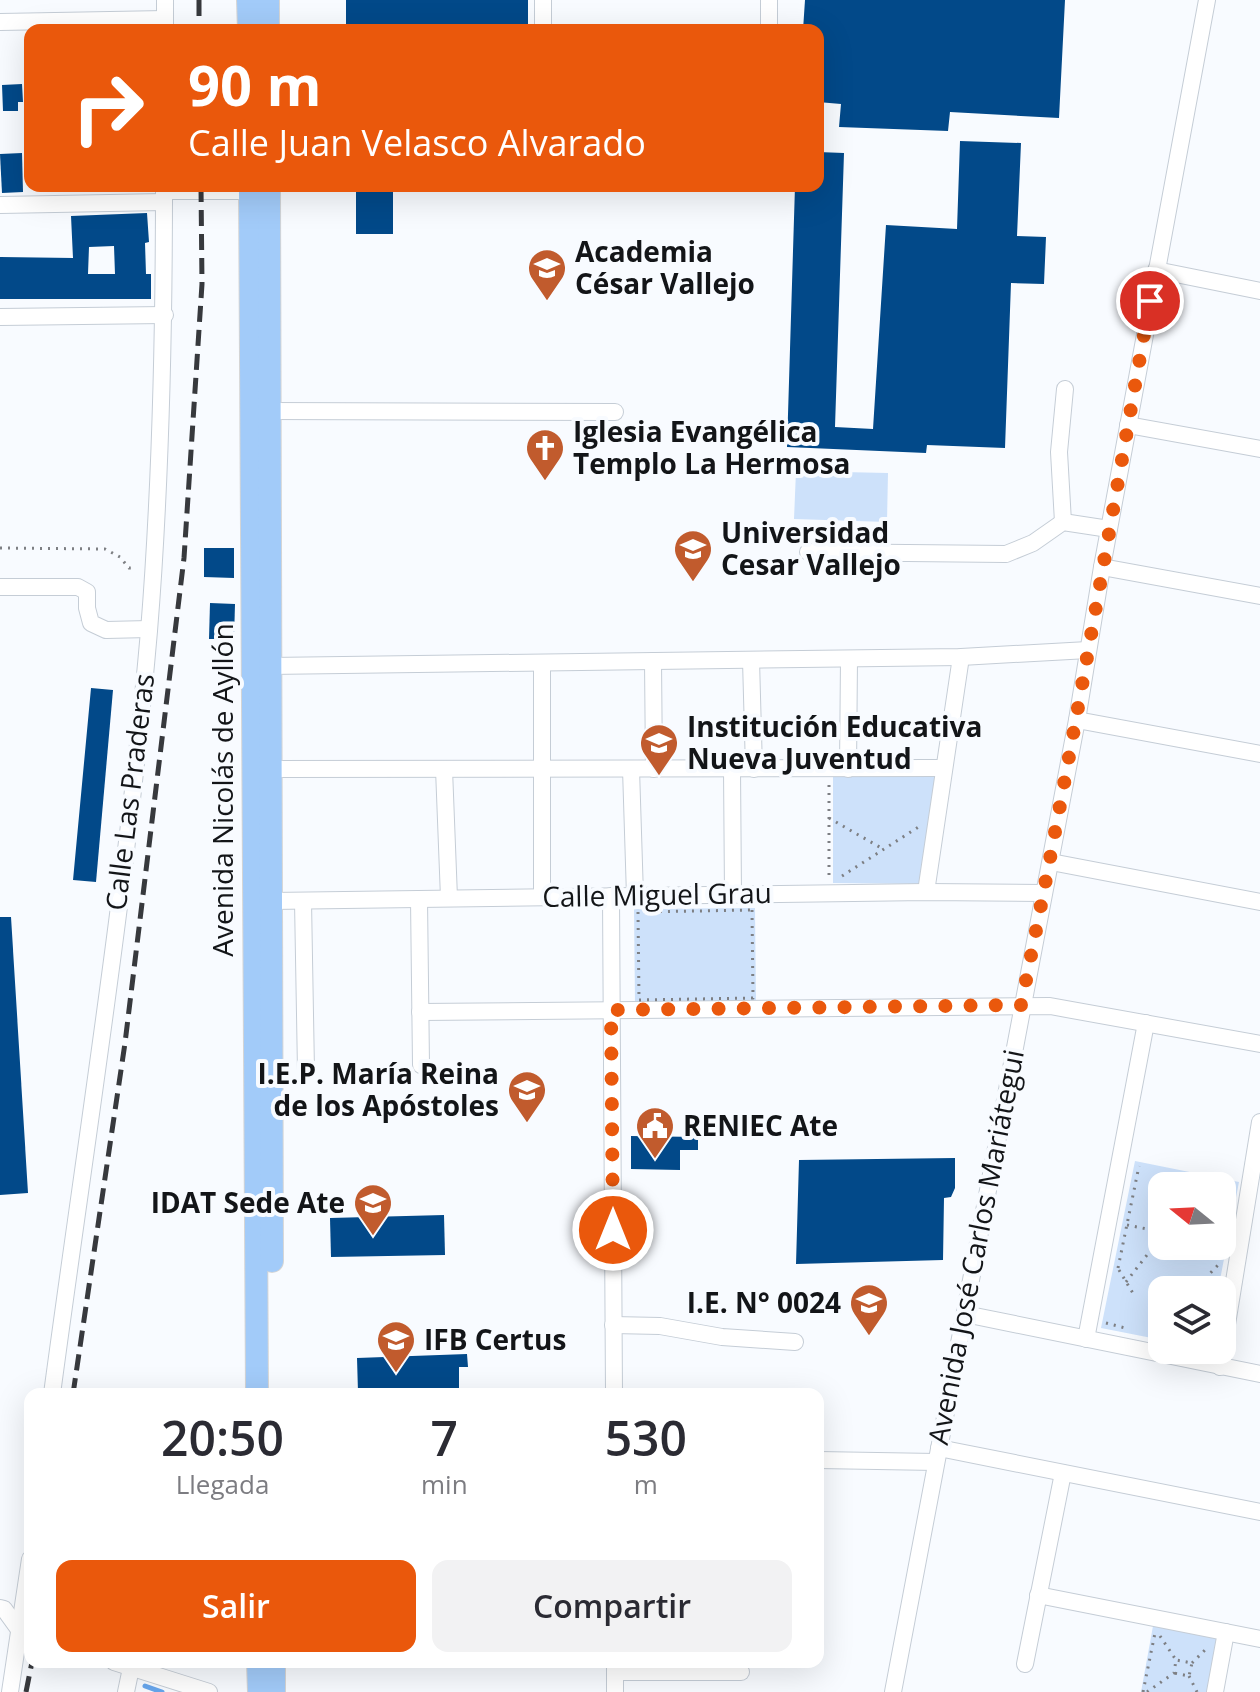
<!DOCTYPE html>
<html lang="es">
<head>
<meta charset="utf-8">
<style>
  :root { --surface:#fff; --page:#f2f2f3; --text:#2b2b33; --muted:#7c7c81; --accent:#ea580c }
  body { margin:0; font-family:"Open Sans",sans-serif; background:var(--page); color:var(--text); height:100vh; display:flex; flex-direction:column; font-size:30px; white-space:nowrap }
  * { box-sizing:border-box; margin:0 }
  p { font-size:26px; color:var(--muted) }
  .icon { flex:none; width:44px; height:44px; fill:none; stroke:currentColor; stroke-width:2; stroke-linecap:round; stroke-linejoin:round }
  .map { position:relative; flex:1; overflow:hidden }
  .drawer { position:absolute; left:24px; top:1388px; width:800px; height:280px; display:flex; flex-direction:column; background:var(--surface); border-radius:16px; box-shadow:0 8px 32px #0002 }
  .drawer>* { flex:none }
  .guide { position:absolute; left:24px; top:24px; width:800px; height:168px; border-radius:16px; box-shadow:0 8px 32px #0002; background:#ea580c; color:#fff; overflow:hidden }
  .needle { width:52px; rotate:288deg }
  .buttons { position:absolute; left:1148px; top:1172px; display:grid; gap:16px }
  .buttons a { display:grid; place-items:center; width:88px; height:88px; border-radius:16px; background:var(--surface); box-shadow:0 8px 32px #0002; font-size:40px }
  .pin { position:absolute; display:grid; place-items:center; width:68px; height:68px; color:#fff; margin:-34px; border:4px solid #fff; border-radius:50%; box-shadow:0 2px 8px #0007 }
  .me { position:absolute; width:88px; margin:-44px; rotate:0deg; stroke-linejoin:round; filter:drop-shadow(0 0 6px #0008) }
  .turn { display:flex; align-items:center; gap:28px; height:168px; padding:0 32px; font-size:36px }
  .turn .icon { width:104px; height:104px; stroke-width:2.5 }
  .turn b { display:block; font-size:56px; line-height:68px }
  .eta { display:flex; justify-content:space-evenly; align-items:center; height:136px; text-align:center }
  .eta b { font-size:48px; font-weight:600; line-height:56px }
  .button { display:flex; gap:16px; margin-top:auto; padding:16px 32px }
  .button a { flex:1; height:92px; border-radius:16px; background:var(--accent); color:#fff; font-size:32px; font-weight:600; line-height:92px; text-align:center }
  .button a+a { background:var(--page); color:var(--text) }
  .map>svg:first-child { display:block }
  .green { fill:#cde1fa; fill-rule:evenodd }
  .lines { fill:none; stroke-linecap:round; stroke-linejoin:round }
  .stream { stroke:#67a6ed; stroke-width:5 }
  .building { fill:#024989; fill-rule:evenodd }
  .minor-casing { stroke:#c5cdd6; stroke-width:18 }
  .major-casing { stroke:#d5d5d5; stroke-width:24 }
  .path { stroke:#7d7f83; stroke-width:3; stroke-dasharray:2 6; stroke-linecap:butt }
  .minor { stroke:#fff; stroke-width:16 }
  .major { stroke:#a2cbf9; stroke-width:22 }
  .rail { stroke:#37393d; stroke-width:5; stroke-dasharray:16 8; stroke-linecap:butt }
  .route { stroke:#ea580c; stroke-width:14; stroke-dasharray:0 25.2 }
  .labels { text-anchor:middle; stroke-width:8; stroke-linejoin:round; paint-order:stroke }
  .poi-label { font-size:28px; font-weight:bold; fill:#131518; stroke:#f8fbff; text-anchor:start }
  .street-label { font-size:28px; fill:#131518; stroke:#f8fbff }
</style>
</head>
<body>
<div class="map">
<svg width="1260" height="1692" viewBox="0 0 1260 1692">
  <rect width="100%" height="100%" fill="#f8fbff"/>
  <g class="green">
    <path d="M796,471L888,473L887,522L794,519Z"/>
    <path d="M833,772L939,773L924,884L833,883Z"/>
    <path d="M755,908L756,1002L635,1004L634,909Z"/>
    <path d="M1135,1161L1239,1182L1218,1290H1162V1340L1101,1328ZM1162,1186H1222V1246H1162Z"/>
    <path d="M1153,1626L1220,1638L1210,1692H1141Z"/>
  </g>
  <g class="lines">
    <path class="stream" d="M145,1686L162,1692"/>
  </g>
  <g class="building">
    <rect x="346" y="0" width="182" height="30"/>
    <path d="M805,0H1065L1059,118L950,112L948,131L839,127L841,104L818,102V30H803Z"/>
    <path d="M22,84L23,102H18V111H3L2,85Z"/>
    <path d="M960,141L1021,143L1017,236L1046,237L1044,284L1011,283L1005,448L927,445L926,453L787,447L795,186H818V152L844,153L835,427L873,429L886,225L957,229Z"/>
    <path d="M22,153L23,192L2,193L0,154Z"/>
    <rect x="356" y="186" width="37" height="48"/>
    <path d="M147,213L149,242L145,243L146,274H151V299H0V257L73,258L71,216ZM114,246L115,274H88L89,247Z"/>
    <path d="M204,548H234V578L204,577Z"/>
    <path d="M210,603L235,604L234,639H209Z"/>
    <path d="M91,688L113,690L96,882L73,880Z"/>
    <path d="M0,917H11L28,1193L0,1195Z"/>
    <path d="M631,1136L698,1137V1150H680V1170L631,1169Z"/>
    <path d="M955,1158V1188L951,1197L944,1198L943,1260L796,1264L799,1160Z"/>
    <path d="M444,1215L445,1255L331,1257L330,1218Z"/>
    <path d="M467,1354L468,1367H459V1389L358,1392L357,1358Z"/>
  </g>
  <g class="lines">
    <defs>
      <g id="minor">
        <path d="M0,22L165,19"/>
        <path d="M165,28V0"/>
        <path d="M543,30V0"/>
        <path d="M769,30V0"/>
        <path d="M164,191H259"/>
        <path d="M0,205L164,202"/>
        <path d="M1156,270L1260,291"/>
        <path d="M0,317L165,315"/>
        <path d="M268,411L615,412"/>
        <path d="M1128,425L1260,449"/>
        <path d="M1063,522L1059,452L1065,389"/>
        <path d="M808,552L1006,554L1033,543L1063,522L1109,529"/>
        <path d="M1102,567L1260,596"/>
        <path d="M0,587H78L87,592V608L91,623L106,630L149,629"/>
        <path d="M751,660L754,769"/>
        <path d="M653,661L654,769"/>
        <path d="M269,666L961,657L1088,650"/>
        <path d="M1077,720L1260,754"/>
        <path d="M269,769L943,768"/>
        <path d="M444,769L449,898"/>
        <path d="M631,769L635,896"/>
        <path d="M732,769L733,895"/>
        <path d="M848,769L849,659"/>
        <path d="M1051,862L1260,902"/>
        <path d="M926,892L961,657"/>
        <path d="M611,896L614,1394"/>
        <path d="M542,897V663"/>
        <path d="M419,899L421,1065"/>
        <path d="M271,901L926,892L1043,893"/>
        <path d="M303,901L306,1071"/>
        <path d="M420,1012L1050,1006L1260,1044"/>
        <path d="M965,1314L1260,1374"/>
        <path d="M613,1325L660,1326L722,1337L795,1342"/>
        <path d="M1086,1339L1146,1023"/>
        <path d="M1220,1367L1260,1122"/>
        <path d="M52,1394C86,1140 127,886 149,631C161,483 164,334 164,186"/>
        <path d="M939,1448L1260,1512"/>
        <path d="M818,1460L936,1462"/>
        <path d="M1038,1595L1260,1639"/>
        <path d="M0,1608L4,1609L20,1631L25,1632"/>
        <path d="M114,1662L209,1692"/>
        <path d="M615,1664V1692"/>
        <path d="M1025,1664L1063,1473"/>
        <path d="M615,1672H741"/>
        <path d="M10,1692L30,1559"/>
        <path d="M126,1692L131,1668"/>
        <path d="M893,1692L1077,720L1102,567L1207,0"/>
        <path d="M1215,1692L1226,1632"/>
      </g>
      <g id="major">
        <path d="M248,0L249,30"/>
        <path d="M268,0V30"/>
        <path d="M250,186L257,1394"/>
        <path d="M269,186L272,1261"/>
        <path d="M258,1662L259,1692"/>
        <path d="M274,1662V1692"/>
      </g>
    </defs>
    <use href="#minor" class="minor-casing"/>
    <use href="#major" class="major-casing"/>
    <g class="path">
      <path d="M0,548L105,549L120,557L129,568H136"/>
      <path d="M829,785V877"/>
      <path d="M829,818L883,849"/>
      <path d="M842,876L920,826"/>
      <path d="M752,910L753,998L639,1000L638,912Z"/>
      <path d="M1127,1225L1162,1232"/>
      <path d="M1118,1268L1139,1166"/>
      <path d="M1119,1270L1134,1295"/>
      <path d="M1126,1282L1147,1255"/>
      <path d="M1194,1290L1219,1264"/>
      <path d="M1106,1323L1125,1328"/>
      <path d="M1160,1636L1176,1660"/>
      <path d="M1192,1663L1206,1649"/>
      <path d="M1189,1676L1197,1692"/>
      <path d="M1143,1692L1155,1633"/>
      <path d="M1147,1692L1174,1673L1176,1660L1192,1663L1189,1676L1174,1673"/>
    </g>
    <use href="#minor" class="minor"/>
    <use href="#major" class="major"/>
    <g class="rail">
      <path d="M199,0V30"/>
      <path d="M73,1394L125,1043L184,558L202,284L201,186"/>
      <path d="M26,1692L32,1662"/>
    </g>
  </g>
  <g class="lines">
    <path class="route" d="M613,1230L611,1010L1021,1005C1069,771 1108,536 1150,301"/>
  </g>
  <defs>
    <symbol id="school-pin" viewBox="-11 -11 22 30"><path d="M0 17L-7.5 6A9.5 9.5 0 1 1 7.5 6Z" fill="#c15b2d" stroke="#f8fbff"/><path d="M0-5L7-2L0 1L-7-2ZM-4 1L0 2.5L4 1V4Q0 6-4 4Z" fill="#fff"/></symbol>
    <symbol id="church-pin" viewBox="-11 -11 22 30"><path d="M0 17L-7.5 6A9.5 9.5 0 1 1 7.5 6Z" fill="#c15b2d" stroke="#f8fbff"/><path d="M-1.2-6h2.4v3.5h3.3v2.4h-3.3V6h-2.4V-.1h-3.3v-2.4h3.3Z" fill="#fff"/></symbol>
    <symbol id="university-pin" viewBox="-11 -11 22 30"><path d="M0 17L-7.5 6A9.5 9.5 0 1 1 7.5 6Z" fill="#c15b2d" stroke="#f8fbff"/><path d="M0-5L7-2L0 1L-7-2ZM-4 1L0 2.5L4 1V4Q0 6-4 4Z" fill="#fff"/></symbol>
    <symbol id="civic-pin" viewBox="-11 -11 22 30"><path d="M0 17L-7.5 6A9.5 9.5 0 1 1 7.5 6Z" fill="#c15b2d" stroke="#f8fbff"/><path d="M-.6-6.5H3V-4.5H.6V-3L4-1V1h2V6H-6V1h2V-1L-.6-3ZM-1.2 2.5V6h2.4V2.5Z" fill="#fff"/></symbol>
  </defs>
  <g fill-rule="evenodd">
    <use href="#school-pin" x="525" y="246" width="44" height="60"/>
    <use href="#church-pin" x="523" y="426" width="44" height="60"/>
    <use href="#university-pin" x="671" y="527" width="44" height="60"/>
    <use href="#school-pin" x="637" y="721" width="44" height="60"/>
    <use href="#school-pin" x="505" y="1068" width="44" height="60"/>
    <use href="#civic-pin" x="633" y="1104" width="44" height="60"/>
    <use href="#university-pin" x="351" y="1181" width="44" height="60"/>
    <use href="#school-pin" x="847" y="1281" width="44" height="60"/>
    <use href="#university-pin" x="374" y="1318" width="44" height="60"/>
  </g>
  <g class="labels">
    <g class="poi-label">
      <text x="575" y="262">Academia<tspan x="575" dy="32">César Vallejo</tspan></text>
      <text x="573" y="442">Iglesia Evangélica<tspan x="573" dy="32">Templo La Hermosa</tspan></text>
      <text x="721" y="543">Universidad<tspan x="721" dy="32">Cesar Vallejo</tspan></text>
      <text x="687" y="737">Institución Educativa<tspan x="687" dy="32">Nueva Juventud</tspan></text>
      <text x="499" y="1084" text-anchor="end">I.E.P. María Reina<tspan x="499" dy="32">de los Apóstoles</tspan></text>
      <text x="683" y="1136">RENIEC Ate</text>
      <text x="345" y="1213" text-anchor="end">IDAT Sede Ate</text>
      <text x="841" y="1313" text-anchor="end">I.E. N° 0024</text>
      <text x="424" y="1350">IFB Certus</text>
    </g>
    <g class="street-label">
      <text transform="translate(223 790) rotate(-90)" y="10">Avenida Nicolás de Ayllón</text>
      <text transform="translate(130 792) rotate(-83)" y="10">Calle Las Praderas</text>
      <text transform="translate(657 895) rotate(-1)" y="10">Calle Miguel Grau</text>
      <text transform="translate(976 1247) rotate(-79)" y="10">Avenida José Carlos Mariátegui</text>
    </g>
  </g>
</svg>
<div class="buttons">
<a><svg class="needle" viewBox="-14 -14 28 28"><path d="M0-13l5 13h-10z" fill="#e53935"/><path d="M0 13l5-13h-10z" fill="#7c7c81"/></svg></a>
<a><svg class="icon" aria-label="layers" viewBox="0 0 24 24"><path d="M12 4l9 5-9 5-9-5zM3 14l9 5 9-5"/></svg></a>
</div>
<div class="pin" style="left:1150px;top:301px;background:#d93025"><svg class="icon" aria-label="arrive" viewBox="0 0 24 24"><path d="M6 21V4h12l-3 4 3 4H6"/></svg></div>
<svg class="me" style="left:613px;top:1230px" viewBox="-20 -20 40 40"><circle r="17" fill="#ea580c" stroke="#fff" stroke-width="3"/><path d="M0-11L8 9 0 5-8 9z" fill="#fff"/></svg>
<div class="guide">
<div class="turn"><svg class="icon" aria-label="right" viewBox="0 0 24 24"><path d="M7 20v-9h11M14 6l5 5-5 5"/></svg><div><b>90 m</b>Calle Juan Velasco Alvarado</div></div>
</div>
<section class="drawer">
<div class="eta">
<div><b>20:50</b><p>Llegada</p></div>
<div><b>7</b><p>min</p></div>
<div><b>530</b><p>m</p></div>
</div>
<div class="button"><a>Salir</a><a>Compartir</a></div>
</section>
</div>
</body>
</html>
